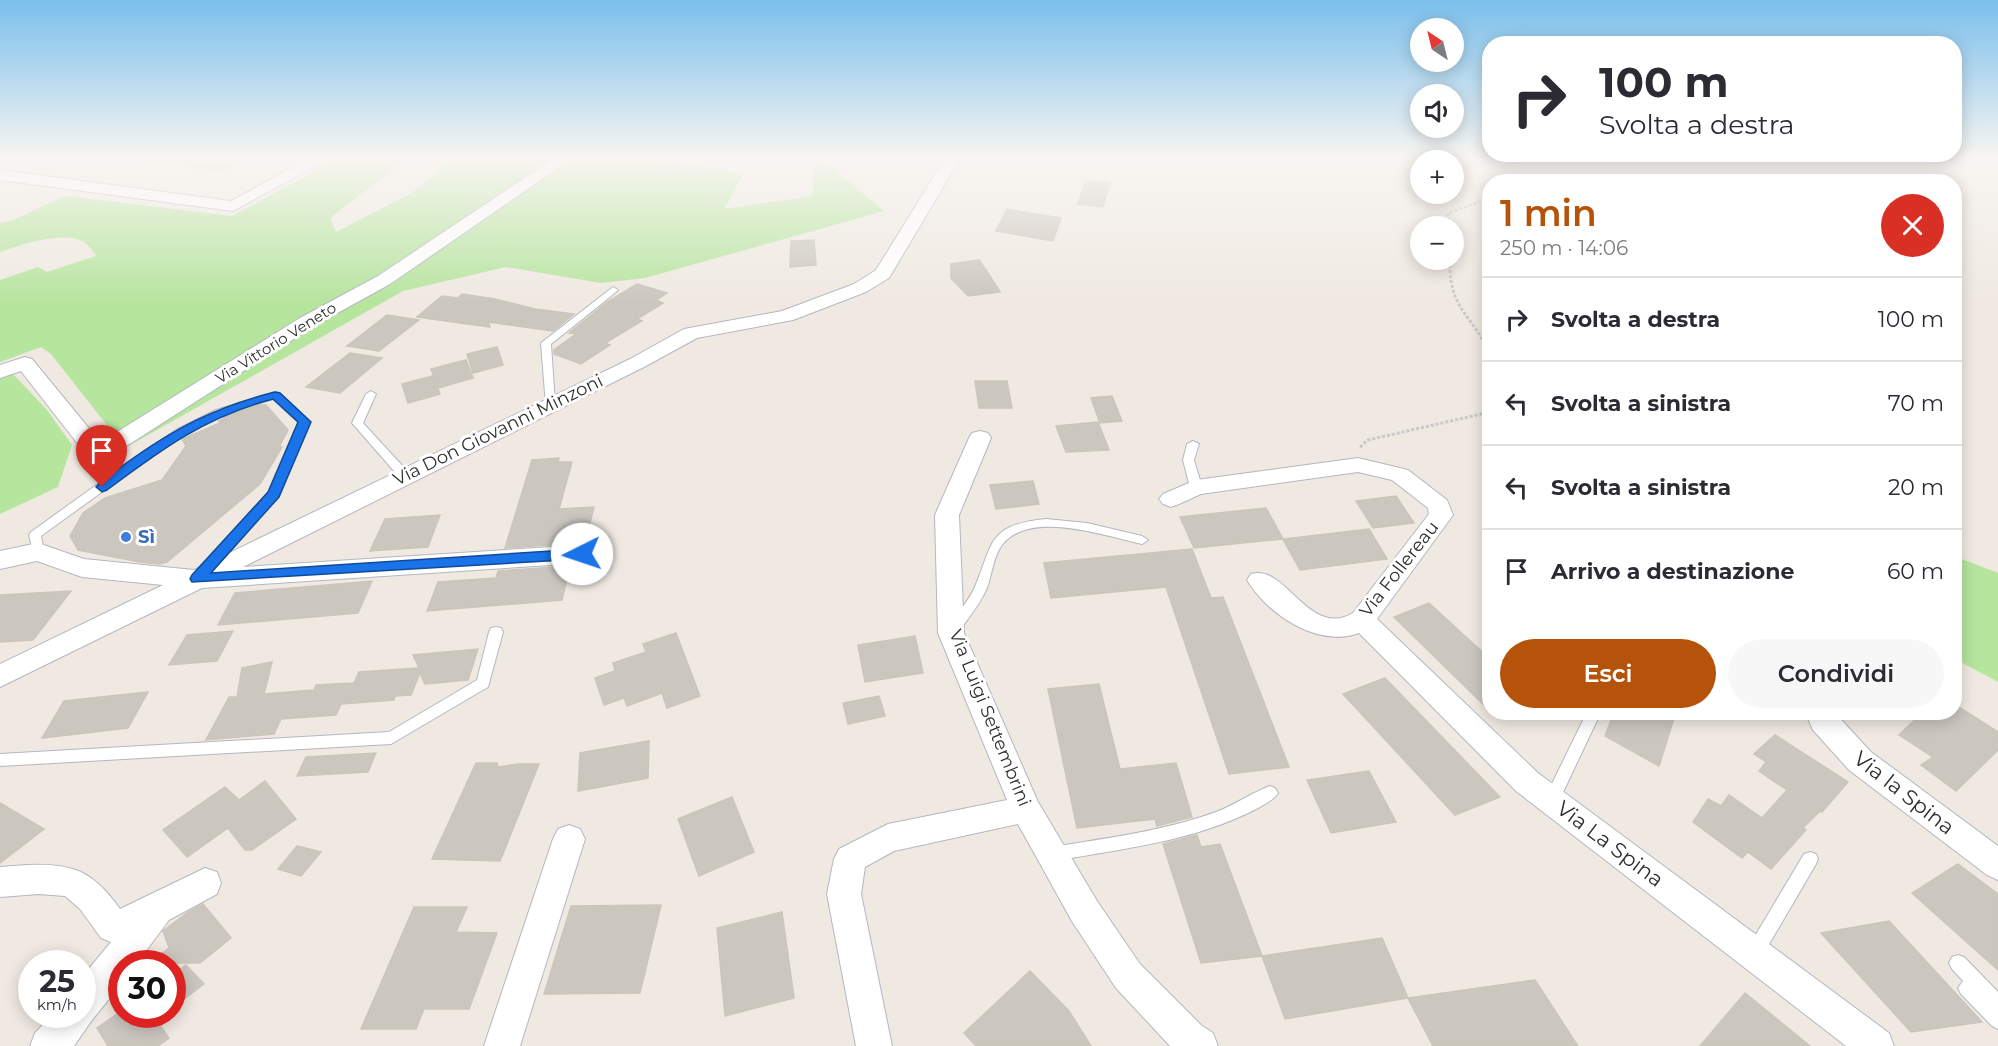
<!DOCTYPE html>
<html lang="it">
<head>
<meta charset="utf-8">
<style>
  :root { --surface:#fff; --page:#f7f7f7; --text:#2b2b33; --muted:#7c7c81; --line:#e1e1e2; --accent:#b45309 }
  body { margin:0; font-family:Montserrat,sans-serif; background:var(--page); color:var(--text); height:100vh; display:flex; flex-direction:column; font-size:22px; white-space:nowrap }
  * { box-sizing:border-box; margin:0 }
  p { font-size:20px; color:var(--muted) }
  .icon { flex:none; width:33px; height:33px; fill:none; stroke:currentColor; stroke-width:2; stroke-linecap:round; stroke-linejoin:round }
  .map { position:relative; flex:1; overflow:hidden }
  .side { position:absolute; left:1482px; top:174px; width:480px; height:546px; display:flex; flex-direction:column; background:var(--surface); border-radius:24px; box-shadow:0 3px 15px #0003 }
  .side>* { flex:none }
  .banner { position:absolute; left:1482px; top:36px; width:480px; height:126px; border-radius:24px; box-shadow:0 3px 15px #0003; background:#fff; color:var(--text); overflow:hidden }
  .needle { width:39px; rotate:325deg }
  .fabs { position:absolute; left:1410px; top:18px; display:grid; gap:12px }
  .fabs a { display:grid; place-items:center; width:54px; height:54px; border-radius:50%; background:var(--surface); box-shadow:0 3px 15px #0003; font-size:30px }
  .speed { position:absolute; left:18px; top:950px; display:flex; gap:12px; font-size:30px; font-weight:700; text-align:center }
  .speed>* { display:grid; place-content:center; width:78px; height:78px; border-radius:50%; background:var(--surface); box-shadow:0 3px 15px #0003; line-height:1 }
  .speed small { font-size:15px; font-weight:400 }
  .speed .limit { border:9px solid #d22; background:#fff; color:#111 }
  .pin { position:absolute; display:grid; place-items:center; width:51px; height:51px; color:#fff; margin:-62px -26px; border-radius:50% 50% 50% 0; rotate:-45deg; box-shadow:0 0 6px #0007 }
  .pin .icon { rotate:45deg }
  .me { position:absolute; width:66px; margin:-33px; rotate:266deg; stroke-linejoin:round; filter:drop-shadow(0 0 4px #0008) }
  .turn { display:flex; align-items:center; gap:21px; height:126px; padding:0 18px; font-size:27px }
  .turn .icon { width:78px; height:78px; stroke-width:2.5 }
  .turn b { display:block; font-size:42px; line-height:51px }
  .round { display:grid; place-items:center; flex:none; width:63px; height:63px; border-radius:32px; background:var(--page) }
  .overview { display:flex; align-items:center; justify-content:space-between; height:102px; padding:0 18px }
  h1 { font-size:36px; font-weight:600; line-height:45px; color:var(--accent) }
  .button { display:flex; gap:12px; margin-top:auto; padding:12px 18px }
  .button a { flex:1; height:69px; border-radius:36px; background:var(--accent); color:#fff; font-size:24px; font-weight:600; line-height:69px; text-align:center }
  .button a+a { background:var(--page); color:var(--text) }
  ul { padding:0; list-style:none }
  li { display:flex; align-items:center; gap:18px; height:84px; padding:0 18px; border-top:2px solid var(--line) }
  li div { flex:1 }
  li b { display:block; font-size:22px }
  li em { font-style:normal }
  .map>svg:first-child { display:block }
  .green { fill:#b6e59e }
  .building { fill:#cbc7bf; stroke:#cbc5ba; stroke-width:1.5 }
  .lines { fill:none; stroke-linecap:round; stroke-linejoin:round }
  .service-casing { stroke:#b4b7c1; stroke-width:2 }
  .minor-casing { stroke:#b4b7c1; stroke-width:2 }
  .path { stroke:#c9c9c9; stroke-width:3; stroke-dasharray:3 2; stroke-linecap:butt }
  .service { fill:#fff; fill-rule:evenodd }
  .minor { fill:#fff; fill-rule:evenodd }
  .route { fill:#1a73e8; stroke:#114b97; stroke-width:1.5 }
  .shop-dot { fill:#3f7fe0; stroke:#fff; stroke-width:2 }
  .labels { text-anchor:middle; stroke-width:6; stroke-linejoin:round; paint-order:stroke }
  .far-street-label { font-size:15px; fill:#2e2e2e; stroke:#fff }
  .street-label { font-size:18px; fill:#2e2e2e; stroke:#fff }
  .shop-label { font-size:18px; font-weight:bold; fill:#366cbe; stroke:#fff; text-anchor:start }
  .near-street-label { font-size:21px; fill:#2e2e2e; stroke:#fff }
</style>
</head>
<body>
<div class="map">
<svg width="1998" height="1046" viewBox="0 0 1998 1046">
  <rect width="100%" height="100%" fill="#efe9e1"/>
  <g class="green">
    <path d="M109,157H252L223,172Z"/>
    <path d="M342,157H409L330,218L336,232L412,193L457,157H616L669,162L743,174L724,209L812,196L816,161L823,160L884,211L645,278L601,283L506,267L403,291L125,448L51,354L41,347L0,362V280L38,267L47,272L96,256C93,252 89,245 84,242C64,230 20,245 0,252V223L11,221L65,196L232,216Z"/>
    <path d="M13,374L47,410L72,445L58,487L0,514V379Z"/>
    <path d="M1954,553L1959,558L1998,573V682L1955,659Z"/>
  </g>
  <g class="building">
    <path d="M1086,181L1110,183L1103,207L1077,204Z"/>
    <path d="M1007,209L1061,218L1053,241L996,231Z"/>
    <path d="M814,240L816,265L790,267L791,241Z"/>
    <path d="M979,260L990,276L1000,292L968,296L951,278V264Z"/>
    <path d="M637,284L667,293L656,300L663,303L637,319L642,321L605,343L610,345L581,364L554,354V350L576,334L569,333L607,302Z"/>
    <path d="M462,294L495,299L535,309L574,314L553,331L488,322L490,327L417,317L442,296L458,298Z"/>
    <path d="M387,315L419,320L379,351L347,346Z"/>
    <path d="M497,347L503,365L473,373L467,354Z"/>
    <path d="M350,353L382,358L340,393L306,387Z"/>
    <path d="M466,360L473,378L438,388L431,369Z"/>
    <path d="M433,376L440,394L408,403L402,384Z"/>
    <path d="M975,381H1007L1012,408H979Z"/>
    <path d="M1112,396L1122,421L1100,423L1091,398Z"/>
    <path d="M260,405H266L288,430L279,447H282L260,484L167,562L160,564L140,562L78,550L70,536L83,513L105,498L162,480L186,446L182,439L220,423L219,421L224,419V416Z"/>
    <path d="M1098,422L1109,450L1066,452L1056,426Z"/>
    <path d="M559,458L558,462H572L559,509L594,507L587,535L577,536L576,543L505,548L532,460Z"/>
    <path d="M1033,481L1039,504L996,509L990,485Z"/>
    <path d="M1396,496L1414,523L1373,528L1356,501Z"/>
    <path d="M1266,508L1283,539L1194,548L1180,517Z"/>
    <path d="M440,515L428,547L370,551L385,519Z"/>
    <path d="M1369,529L1387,559L1300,570L1283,539Z"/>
    <path d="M1192,549L1211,598L1223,597L1289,767L1229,774L1166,587L1051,598L1044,563Z"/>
    <path d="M570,566L562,600L427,611L438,582L496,578L498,571Z"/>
    <path d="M372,581L358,613L218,625L235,593Z"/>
    <path d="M71,591L33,640L0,642V595Z"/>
    <path d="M1429,603L1490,659V711L1394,617Z"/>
    <path d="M233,631L217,661L169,665L187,635Z"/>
    <path d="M676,633L700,696L667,708L662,693L627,706L624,698L604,705L595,678L615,671L613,663L646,652L643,644Z"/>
    <path d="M915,636L923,673L865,682L858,645Z"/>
    <path d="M478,649L468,680L425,684L420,673L411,695L395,696L394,700L341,704L336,715L281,719L274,734L206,740L229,697H237L242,668L272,662L264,694L314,690L316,685L354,683L359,672L419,668L413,655Z"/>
    <path d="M1385,678L1500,797L1455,815L1343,694Z"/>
    <path d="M1099,684L1120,769L1176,763L1192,817L1157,826L1155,819L1077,828L1048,689Z"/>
    <path d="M148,692L128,728L42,738L64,701Z"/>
    <path d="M879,696L885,716L848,724L843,703Z"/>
    <path d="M1954,704L1998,732V750L1956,791L1921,765L1933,757L1899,735L1923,712H1954Z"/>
    <path d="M1614,712H1676L1659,766L1605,736Z"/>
    <path d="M1775,735L1848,782L1822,812L1820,811L1803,828L1806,830L1771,869L1748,852L1742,858L1693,822L1708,799L1721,806L1729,795L1762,818L1787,790L1759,771L1766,762L1754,754Z"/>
    <path d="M649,741L648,778L578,791L580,753Z"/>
    <path d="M376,753L368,772L297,776L306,757Z"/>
    <path d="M476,763H497L498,767L518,764H539L500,861L432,859Z"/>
    <path d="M1369,771L1396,822L1331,833L1307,780Z"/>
    <path d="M265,781L296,819L252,850H245L228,828L187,857L163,830L225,787L239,800Z"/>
    <path d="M732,797L754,852L699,876L678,819Z"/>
    <path d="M0,803L44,829L0,863Z"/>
    <path d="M1197,835L1201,847L1220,844L1262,956L1201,963L1163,844Z"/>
    <path d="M297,846L321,852L301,876L278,869Z"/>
    <path d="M1958,864L1998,894V970L1912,893Z"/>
    <path d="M203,904L231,938L200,963H149L169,948L163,931L187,913Z"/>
    <path d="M661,905L640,993L544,994L571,906Z"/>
    <path d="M414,907H467L456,932L497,933L469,1009H424L416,1029H361Z"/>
    <path d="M782,912L794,998L725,1016L717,928Z"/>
    <path d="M1889,921L1982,1022L1911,1032L1821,933Z"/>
    <path d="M1382,938L1408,998L1285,1019L1262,956Z"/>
    <path d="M186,965L204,984L172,1008V975Z"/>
    <path d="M1030,971L1069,1011L1091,1046H976L964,1033Z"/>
    <path d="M1535,980L1578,1046H1433L1408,998Z"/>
    <path d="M1745,993L1810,1046H1700Z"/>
    <path d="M117,1014H152L169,1038L158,1046H108L97,1028Z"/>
  </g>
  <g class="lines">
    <defs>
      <g id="service">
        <path d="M613,287L618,290L616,292L551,344L555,404L550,407L546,406L541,343Z"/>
        <path d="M371,391L376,394L363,423L409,473L411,476L409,479H401L352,423L366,394Z"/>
        <path d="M275,392L279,393L310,422L278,497L208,574H200L198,571L269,492L299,423L273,399L223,414L184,435L142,463L41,536L44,552L42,555H34L29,535L31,532L134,458L176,430L216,410Z"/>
        <path d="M1193,441L1199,444L1194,460L1202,487L1196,491L1190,487L1183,460L1187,444Z"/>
        <path d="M1046,519L1087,523L1142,536L1148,540L1142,544C1105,536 1030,509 1002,545C993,557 992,575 987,588C980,604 969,617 960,630H950L948,627L950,624C958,612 968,602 974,589C994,543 986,525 1046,519Z"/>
        <path d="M496,627L501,628L503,632L488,687L391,744L0,766V754L389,732L477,680L489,632L491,628Z"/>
        <path d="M1587,712H1601L1557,805L1552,807L1547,805L1544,800Z"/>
        <path d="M1270,786L1275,788L1278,793C1274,800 1266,803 1260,807C1197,841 1122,849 1053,861L1047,859L1045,854L1047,849L1053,847C1107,838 1164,831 1216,812C1235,805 1251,793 1270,786Z"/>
        <path d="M1810,852L1816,854L1818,859L1816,864L1761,958L1755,960L1749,958L1746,952L1749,946L1804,854Z"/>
        <path d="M1958,955L1964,957L1998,992V1029L1992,1026L1961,994L1958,988L1963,981L1952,969L1949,963L1952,957Z"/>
      </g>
      <g id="minor">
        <path d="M312,157H331L233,211L0,180V170L231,201Z"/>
        <path d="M556,157H574L390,284L314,326L128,445L104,452L81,448L21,371L0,378V365L25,357L32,359L96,437L112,435L300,318L378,276Z"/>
        <path d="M946,157H961L889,278L866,292L793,320L697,338L644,367L243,567L582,545L591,548L594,554L591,560L582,563L202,588L0,687V664L163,585L82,577L37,561L0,569V551L38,543L84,559L194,570L630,359L684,329L782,311L854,284L876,270Z"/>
        <path d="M980,431L988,433L991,438L959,515L964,633L1038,802L1097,901L1140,964L1201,1025L1213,1033L1218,1046H1170L1116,988L1073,923L1018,824L894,851L865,867L861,894L892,1046H856L827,894L834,859L839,849L888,824L1007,800L938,633L935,515L969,438L972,433Z"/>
        <path d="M1358,458L1408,470L1447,500L1453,515L1377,619L1538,773L1889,1033L1894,1046H1846L1516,791L1359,633C1318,648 1268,615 1247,580L1251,574C1286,563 1308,639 1353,613L1429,514L1428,508L1392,480L1358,472L1201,494L1179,504L1171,507L1163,504L1159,499L1163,494L1196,480Z"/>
        <path d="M1805,712H1834L1871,752L1998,846V880L1987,875L1849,770L1813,730Z"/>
        <path d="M569,825L580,829L585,839L520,1046H484L553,839L558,829Z"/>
        <path d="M27,865C73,863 93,871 120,909L205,868L217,872L221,883L217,894L169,920L137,963H122V983L92,1020L74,1046H30L35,1033L53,1014H82V977L111,942L101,938L80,909L65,896L39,894L0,897V867Z"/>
      </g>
    </defs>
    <use href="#service" class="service-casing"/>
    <use href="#minor" class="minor-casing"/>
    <g class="path">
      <path d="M1508,157L1519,182"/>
      <path d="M1448,226V213L1490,198"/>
      <path d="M1450,260C1448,312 1476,316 1490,356"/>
      <path d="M1360,447L1368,440L1490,412"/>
    </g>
    <use href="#service" class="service"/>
    <use href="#minor" class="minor"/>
  </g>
  <linearGradient id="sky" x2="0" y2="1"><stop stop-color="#7abfeb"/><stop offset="0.52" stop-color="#f8f5f2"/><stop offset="1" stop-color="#f8f5f2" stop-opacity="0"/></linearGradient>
  <rect width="1998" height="303" fill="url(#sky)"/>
  <path class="route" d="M275,392L280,393L311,422L279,497L211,573L582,549L589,554L582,559L192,582L190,579L192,575L268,492L298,422L273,399C205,417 162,449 107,490L102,492L96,487C103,478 116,471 125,464C175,428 215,407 275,392Z"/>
  <circle class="shop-dot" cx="126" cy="537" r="6"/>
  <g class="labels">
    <g class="far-street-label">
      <text transform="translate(276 343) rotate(-32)" y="5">Via Vittorio Veneto</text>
    </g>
    <g class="street-label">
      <text transform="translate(498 430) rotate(-26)" y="6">Via Don Giovanni Minzoni</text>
      <text transform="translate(1399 569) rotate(-52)" y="6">Via Follereau</text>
      <text transform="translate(990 718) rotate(68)" y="6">Via Luigi Settembrini</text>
    </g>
    <g class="shop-label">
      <text x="138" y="543">Sì</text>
    </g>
    <g class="near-street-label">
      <text transform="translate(1904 793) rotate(38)" y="7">Via la Spina</text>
      <text transform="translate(1610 844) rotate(37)" y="7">Via La Spina</text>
    </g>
  </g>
</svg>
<div class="fabs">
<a><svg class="needle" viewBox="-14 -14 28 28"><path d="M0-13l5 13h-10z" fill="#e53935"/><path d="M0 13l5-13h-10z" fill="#7c7c81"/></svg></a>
<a><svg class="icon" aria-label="sound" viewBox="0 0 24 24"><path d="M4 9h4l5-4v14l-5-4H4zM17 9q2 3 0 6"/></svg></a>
<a>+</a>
<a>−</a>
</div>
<div class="speed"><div>25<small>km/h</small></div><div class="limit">30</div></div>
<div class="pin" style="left:102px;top:487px;background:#d93025"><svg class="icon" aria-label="arrive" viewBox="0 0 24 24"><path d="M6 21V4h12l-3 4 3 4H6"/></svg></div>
<svg class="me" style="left:582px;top:554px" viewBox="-20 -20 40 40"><circle r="19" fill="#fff"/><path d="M0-13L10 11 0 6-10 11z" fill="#1a73e8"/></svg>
<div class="banner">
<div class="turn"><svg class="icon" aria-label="right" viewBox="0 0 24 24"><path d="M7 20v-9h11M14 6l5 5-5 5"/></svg><div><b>100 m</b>Svolta a destra</div></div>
</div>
<section class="side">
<div class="overview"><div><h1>1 min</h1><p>250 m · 14:06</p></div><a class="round" style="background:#d93025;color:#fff"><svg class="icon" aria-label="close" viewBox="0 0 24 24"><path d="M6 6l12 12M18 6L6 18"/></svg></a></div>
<ul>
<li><svg class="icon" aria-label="right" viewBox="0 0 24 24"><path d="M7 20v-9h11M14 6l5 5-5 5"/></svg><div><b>Svolta a destra</b></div><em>100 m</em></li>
<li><svg class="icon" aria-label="left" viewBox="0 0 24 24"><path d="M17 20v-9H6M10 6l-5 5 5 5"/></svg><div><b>Svolta a sinistra</b></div><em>70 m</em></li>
<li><svg class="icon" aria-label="left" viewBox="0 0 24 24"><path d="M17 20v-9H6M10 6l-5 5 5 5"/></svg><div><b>Svolta a sinistra</b></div><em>20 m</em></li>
<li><svg class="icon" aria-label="arrive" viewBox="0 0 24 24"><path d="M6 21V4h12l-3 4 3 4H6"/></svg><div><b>Arrivo a destinazione</b></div><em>60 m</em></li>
</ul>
<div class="button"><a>Esci</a><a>Condividi</a></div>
</section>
</div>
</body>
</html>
